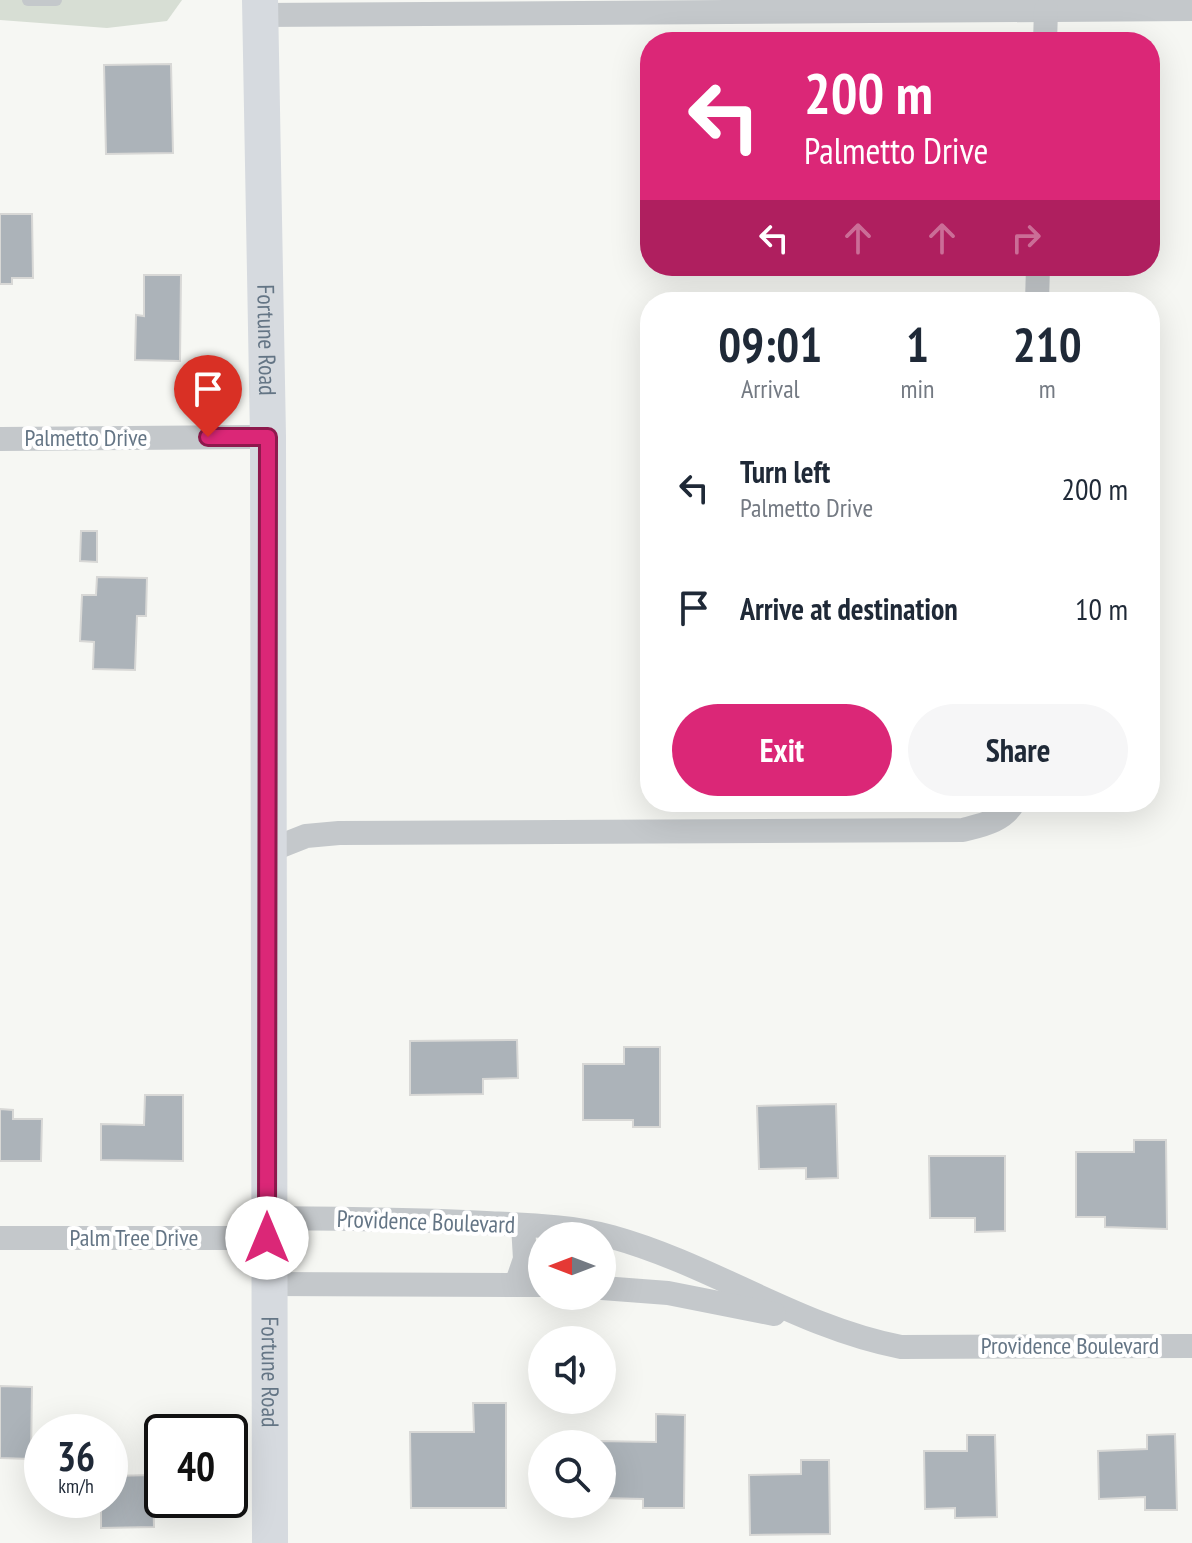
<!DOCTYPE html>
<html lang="en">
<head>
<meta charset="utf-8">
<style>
  :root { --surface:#fff; --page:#f6f6f7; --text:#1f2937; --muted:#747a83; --accent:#db2777 }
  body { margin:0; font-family:"PT Sans Narrow",sans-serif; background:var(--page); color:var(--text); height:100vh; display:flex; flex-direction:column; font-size:30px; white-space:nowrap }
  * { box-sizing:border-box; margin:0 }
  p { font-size:26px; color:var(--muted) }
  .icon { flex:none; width:44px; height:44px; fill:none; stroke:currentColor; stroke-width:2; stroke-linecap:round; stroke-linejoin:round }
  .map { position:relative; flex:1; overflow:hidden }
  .drawer { position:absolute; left:640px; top:292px; width:520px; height:520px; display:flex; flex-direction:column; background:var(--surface); border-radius:32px; box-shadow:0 8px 32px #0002 }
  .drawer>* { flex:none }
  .guide { position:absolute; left:640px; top:32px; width:520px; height:244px; border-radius:32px; box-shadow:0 8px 32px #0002; background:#db2777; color:#fff; overflow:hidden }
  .needle { width:52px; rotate:270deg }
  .buttons { position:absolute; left:528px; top:1222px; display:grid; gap:16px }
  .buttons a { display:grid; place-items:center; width:88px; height:88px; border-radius:50%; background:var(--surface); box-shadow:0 8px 32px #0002; font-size:40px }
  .speed { position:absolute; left:24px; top:1414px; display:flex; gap:16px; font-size:40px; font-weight:700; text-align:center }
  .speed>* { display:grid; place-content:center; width:104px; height:104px; border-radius:50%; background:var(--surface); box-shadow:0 8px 32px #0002; line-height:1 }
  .speed small { font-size:20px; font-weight:400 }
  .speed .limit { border:4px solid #111; border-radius:12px; background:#fff; color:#111 }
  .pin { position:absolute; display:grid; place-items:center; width:68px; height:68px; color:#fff; margin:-82px -34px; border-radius:50% 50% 50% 0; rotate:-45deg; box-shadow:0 0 8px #0007 }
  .pin .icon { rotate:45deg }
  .me { position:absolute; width:88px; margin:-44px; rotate:0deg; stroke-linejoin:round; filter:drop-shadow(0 0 6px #0008) }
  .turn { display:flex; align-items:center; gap:28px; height:168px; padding:0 32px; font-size:36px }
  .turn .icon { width:104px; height:104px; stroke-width:2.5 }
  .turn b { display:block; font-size:56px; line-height:68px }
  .lanes { display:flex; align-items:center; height:76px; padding:0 32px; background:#0003; justify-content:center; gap:40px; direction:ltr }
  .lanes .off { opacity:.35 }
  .eta { display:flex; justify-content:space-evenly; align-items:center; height:136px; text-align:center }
  .eta b { font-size:48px; font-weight:700; line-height:56px }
  .primary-button { display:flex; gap:16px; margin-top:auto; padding:16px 32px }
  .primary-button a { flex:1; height:92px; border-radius:48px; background:var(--accent); color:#fff; font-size:32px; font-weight:700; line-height:92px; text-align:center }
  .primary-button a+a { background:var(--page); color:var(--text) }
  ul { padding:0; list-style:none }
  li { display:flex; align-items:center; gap:24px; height:120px; padding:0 32px }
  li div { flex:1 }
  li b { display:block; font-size:30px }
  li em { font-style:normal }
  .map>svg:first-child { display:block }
  .green { fill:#d7ded4 }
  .building { fill:#acb3b9; stroke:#d8d8d6; stroke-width:2 }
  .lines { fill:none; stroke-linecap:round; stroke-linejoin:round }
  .lane { stroke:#c4c8cb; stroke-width:12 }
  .street { stroke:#c4c8cb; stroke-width:24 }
  .secondary { stroke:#d6dadf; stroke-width:36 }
  .route-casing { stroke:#8e194d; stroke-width:20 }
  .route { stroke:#db2777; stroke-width:14 }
  .labels { text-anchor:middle; stroke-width:8; stroke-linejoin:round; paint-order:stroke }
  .street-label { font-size:24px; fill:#647585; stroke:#fff }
</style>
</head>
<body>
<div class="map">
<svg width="1192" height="1543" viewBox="0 0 1192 1543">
  <rect width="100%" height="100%" fill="#f6f7f3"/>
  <path class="green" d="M0,0H182L167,21L107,28L0,20Z"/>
  <g class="building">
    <path d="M171,64L173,153L106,154L104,65Z"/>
    <path d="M0,214H32L33,278H12V284H0Z"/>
    <path d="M144,275H181L180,361L135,360L136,315L144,316Z"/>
    <path d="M81,531H97V562L80,561Z"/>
    <path d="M97,577L147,578L146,616H137L135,670L93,669L94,642L80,641L82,595H96Z"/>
    <path d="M517,1040L518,1078L483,1079V1094L410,1095V1041Z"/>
    <path d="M624,1047H660V1127H633V1120H583V1064H624Z"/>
    <path d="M145,1095H183V1161L101,1160V1124L144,1125Z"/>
    <path d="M836,1104L838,1178L806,1179V1168L759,1169L757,1106Z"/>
    <path d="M0,1109L13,1110V1119H42L41,1161H0Z"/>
    <path d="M1134,1140H1166L1167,1229L1105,1227V1217H1076V1152H1134Z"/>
    <path d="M929,1156H1005V1231L975,1232V1218H930Z"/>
    <path d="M0,1386L32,1387L31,1459L0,1458Z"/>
    <path d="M473,1403H506V1508H411L410,1432H474Z"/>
    <path d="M656,1414L685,1415L684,1508H643V1499L602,1498V1444L598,1441L656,1442Z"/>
    <path d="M1175,1434L1177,1510H1145V1497L1099,1499L1098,1451L1147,1449V1435Z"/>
    <path d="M967,1435H995L997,1517L955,1518V1508L925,1509L924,1451H967Z"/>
    <path d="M801,1460H829L830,1534L750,1535L749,1475L801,1474Z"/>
    <path d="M153,1475L154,1527L101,1528V1500H110V1476Z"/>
  </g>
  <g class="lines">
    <path class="lane" d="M28,0H56"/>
    <g class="street">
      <path d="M260,15L1192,9"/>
      <path d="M1045,42L1046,10"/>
      <path d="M1037,302L1038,266"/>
      <path d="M0,439L268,437"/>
      <path d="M268,851L306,836L339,833L963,830C982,825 1004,821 1014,802"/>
      <path d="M267,1218C340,1219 413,1219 486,1223C528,1225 572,1226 612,1237C713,1265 798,1327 901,1347L1192,1346"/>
      <path d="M0,1238H267"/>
      <path d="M268,1284L542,1285"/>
      <path d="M516,1285L525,1259L523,1225"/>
      <path d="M602,1288L668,1293L774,1314"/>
    </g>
    <path class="secondary" id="s1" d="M260,0L268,437L270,1543"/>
  </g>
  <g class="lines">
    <defs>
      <path id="route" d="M208,437H268L267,1238"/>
    </defs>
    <use href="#route" class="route-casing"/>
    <use href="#route" class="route"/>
  </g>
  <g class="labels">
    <g class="street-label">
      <text dy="8" stroke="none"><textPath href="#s1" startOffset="340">Fortune Road</textPath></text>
      <text x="86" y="446">Palmetto Drive</text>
      <text transform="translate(426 1222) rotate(2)" y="8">Providence Boulevard</text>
      <text x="134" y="1246">Palm Tree Drive</text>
      <text x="1070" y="1354">Providence Boulevard</text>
      <text dy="8" stroke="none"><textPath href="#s1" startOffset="1372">Fortune Road</textPath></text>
    </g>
  </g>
</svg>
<div class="buttons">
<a><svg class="needle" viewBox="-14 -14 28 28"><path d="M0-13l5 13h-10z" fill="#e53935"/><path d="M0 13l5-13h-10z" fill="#747a83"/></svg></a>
<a><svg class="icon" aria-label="sound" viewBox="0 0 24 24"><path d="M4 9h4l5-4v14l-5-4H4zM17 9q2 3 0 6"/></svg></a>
<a><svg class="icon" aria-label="search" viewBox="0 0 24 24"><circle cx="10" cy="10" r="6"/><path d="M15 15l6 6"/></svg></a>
</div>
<div class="speed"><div>36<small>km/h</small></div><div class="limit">40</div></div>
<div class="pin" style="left:208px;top:437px;background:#d93025"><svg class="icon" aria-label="arrive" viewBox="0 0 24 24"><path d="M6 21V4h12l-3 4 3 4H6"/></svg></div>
<svg class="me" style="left:267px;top:1238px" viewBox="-20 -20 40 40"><circle r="19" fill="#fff"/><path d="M0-13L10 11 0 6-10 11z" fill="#db2777"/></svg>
<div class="guide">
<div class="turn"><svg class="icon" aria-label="left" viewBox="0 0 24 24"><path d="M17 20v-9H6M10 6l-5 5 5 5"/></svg><div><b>200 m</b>Palmetto Drive</div></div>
<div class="lanes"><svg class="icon" aria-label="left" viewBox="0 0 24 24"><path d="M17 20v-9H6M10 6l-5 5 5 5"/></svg><svg class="icon off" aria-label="ahead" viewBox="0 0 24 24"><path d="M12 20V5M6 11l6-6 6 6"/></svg><svg class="icon off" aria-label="ahead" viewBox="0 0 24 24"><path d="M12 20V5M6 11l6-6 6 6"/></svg><svg class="icon off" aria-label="right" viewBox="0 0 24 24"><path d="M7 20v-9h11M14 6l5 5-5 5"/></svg></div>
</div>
<section class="drawer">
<div class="eta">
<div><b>09:01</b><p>Arrival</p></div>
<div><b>1</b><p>min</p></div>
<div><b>210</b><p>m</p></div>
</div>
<ul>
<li><svg class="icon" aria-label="left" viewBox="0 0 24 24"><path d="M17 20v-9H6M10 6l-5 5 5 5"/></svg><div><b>Turn left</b><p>Palmetto Drive</p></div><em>200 m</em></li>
<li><svg class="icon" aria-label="arrive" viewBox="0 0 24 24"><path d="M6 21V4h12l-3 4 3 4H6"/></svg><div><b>Arrive at destination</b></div><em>10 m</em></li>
</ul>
<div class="primary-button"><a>Exit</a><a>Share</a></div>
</section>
</div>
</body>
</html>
